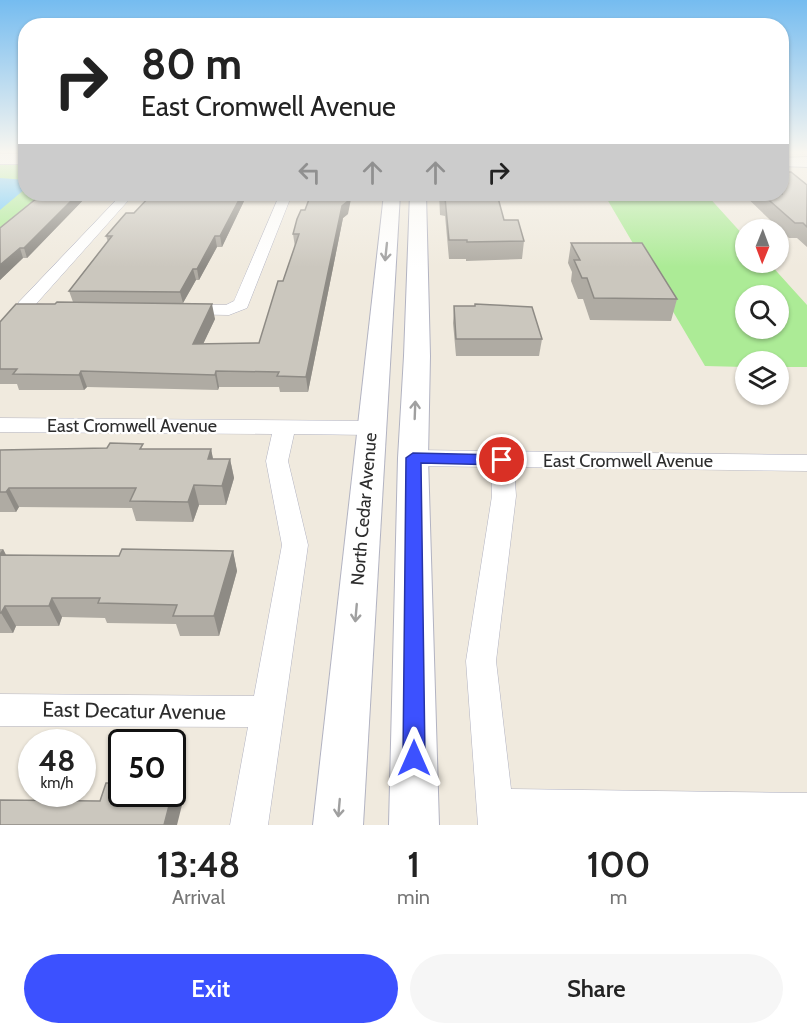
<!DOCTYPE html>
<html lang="en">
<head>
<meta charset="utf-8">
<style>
  :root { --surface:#fff; --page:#f6f6f6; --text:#222; --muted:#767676; --accent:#3c51ff }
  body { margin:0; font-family:Cabin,sans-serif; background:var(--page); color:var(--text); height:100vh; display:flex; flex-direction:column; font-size:22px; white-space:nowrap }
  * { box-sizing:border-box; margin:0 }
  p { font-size:20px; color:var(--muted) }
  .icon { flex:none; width:33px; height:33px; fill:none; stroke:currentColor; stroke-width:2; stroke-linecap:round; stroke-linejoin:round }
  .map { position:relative; height:825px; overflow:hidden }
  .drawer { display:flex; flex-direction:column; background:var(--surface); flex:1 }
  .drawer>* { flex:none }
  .guide { position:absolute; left:18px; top:18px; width:771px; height:183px; border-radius:24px; box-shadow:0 2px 4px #0004; background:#fff; color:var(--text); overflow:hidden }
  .needle { width:39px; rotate:181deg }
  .buttons { position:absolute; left:735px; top:219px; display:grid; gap:12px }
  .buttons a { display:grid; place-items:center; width:54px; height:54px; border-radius:50%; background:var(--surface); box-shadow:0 2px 4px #0004; font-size:30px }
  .speed { position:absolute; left:18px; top:729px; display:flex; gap:12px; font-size:30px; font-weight:700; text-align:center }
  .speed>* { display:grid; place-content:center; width:78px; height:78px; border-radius:50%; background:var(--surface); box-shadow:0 2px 4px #0004; line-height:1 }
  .speed small { font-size:15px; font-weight:400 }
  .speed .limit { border:3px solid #111; border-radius:9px; background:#fff; color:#111 }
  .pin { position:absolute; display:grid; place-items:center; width:51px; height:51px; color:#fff; margin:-26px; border:3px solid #fff; border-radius:50%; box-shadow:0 2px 6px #0007 }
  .me { position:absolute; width:66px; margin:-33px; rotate:0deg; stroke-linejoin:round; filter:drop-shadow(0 0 4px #0008) }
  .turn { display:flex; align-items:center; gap:21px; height:126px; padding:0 24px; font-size:27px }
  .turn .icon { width:78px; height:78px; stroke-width:2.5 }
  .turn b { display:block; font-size:42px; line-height:51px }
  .lanes { display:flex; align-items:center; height:57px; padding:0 24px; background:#0003; justify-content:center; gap:30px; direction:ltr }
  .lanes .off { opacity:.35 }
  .eta { display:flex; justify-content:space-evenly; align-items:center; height:102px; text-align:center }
  .eta b { font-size:36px; font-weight:600; line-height:42px }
  .button { display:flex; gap:12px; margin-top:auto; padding:12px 24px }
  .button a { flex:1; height:69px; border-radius:36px; background:var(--accent); color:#fff; font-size:24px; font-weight:600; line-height:69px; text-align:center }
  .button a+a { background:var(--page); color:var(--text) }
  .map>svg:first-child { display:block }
  .green { fill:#aceb96; fill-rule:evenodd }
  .water { fill:#68c8fb }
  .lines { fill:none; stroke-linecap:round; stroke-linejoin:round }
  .street-casing { stroke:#b2b3c2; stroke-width:1 }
  .secondary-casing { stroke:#b2b3c2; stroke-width:2 }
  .street { fill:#fff; fill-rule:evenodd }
  .secondary { fill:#fff; fill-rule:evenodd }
  .wall { fill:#afaba3 }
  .shaded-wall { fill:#8e8b85 }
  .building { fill:#cbc7be; stroke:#8e8b85; stroke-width:1.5 }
  .oneway { stroke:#a0a0a0 }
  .route { fill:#3c51ff; stroke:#2735a6; stroke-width:1.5 }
  .labels { text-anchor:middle; stroke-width:4.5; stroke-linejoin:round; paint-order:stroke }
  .street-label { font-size:18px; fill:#2d2d2d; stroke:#fff }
  .near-street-label { font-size:21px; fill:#2d2d2d; stroke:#fff }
</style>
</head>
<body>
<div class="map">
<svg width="807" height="825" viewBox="0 0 807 825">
  <rect width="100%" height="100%" fill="#f0eade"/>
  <g class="green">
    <path d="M0,165H25L26,194H49L0,236Z"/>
    <path d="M604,194H706L745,237L746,262L769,263L807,305V367H779L778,362H746L745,367L705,366ZM746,296H778V328H746Z"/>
  </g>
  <path class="water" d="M0,178L26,180L25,189L0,210Z"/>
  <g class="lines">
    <defs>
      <g id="street">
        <path d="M122,194H134L36,304L55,305L57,309L55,313H22L17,306L19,302Z"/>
        <path d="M280,194H292L247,308L229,315L180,314L177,310L180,306L186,305H226L234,301Z"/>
        <path d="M0,418L371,421L379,423L382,428L379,433L371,435L294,434L288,461L308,545L268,825H230L248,727L0,726V694L254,696L282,545L266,461L272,434L0,432Z"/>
        <path d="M413,450L807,455V471L514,467L516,496L496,661L511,789L807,793V825H478L466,661L492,496L491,467L413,466L405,463L402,458L405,453Z"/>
      </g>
      <g id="secondary">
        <rect x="0" y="154" width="26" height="10"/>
        <path d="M807,157V167L782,166V158Z"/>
        <path d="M384,194H400L363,825H313Z"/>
        <path d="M410,194H426L430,356L428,458L439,825H389L398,458L404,356Z"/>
      </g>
    </defs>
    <use href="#street" class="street-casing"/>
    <use href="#secondary" class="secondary-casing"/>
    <use href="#street" class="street"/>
    <use href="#secondary" class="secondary"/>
  </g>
  <g class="wall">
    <path d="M807,185V247L797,238H789L743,194H782Z"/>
    <path d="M42,194H89L27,258H23L0,280V228Z"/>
    <path d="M152,194H245V199L222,247H217L199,280H196L183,303L215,319L203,344L259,343L283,281L295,247L293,234L348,214L343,218L308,392H280L279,387H219L218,390L87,387L84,390H19L17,384H0V322L55,304L73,302L69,291L108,242L106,236L134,213Z"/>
    <path d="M439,194H497L504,220L524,241L522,259L466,261V259H449L445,216L440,215Z"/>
    <path d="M571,243L677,299L671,321L590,320L583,299H578L571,281L572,272L568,263Z"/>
    <path d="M454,306L542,339L539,356H456L453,323Z"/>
    <path d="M144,449H211L213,459H230L234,478L226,505H199L193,522L136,521L132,508L19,507L16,512H0V450Z"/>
    <path d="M0,549H3L6,555L119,556L233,551L237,571L219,636H180L176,624L107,623L105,618L62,617L59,626H16L13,633H0Z"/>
  </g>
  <g class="shaded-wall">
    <path d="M78,194H89L27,258L24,248Z"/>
    <path d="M242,194H245V199L222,247L220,236Z"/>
    <path d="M349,194H352L348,214L343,218L308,392L306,377L342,206Z"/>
    <path d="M215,236L217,247L199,280L197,269Z"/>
    <path d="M20,248L23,258L0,280V265Z"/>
    <path d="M193,269L196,280L183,303L180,292Z"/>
    <path d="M212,304L215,319L196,359L193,344Z"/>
    <path d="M81,371L87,387L84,390L79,375Z"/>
    <path d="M216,371L219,387L218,390L215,375Z"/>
    <path d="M211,449L215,469L208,459Z"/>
    <path d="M230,459L234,478L226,505L222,486Z"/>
    <path d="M194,485L199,505L193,522L188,502Z"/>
    <path d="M9,488L19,507L16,512L6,492Z"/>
    <path d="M3,549L13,569L0,558V553Z"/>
    <path d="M233,551L237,571L219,636L214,616Z"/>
    <path d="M52,598L62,617L59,626L49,606Z"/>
    <path d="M5,606L16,626L13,633L1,613Z"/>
    <path d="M175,783L183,801L177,825H164Z"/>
  </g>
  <g class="building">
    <path d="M782,172H791L807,185V227L803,223H795L762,194H782Z"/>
    <path d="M42,194H78L24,248H20L0,265V228Z"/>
    <path d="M152,194H242L220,236H215L197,269H193L180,292L69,291L112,236H106L126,213H134Z"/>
    <path d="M311,194H349L348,201L342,206L306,377L277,376L279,372L216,371L215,375L81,371L79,375L13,374L17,369H0V322L16,304H55L57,302L212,304L193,344L259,343L278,281H283L299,234H293L297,219L301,210H305Z"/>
    <path d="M440,194H497L504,220H518L524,241L467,242V240H449L445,198H440Z"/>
    <path d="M571,243H642L677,299L594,298L587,278H582L574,260H580Z"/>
    <path d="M475,304L532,307L542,339H456L454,306H475Z"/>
    <path d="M110,443L143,444L140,449H211L208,459H230L222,486L194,485L188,502L130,501L136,488H9L6,492H0V450L107,448Z"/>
    <path d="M122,549L233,551L214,616H173L177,605L98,603L100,598H52L49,606H5L1,613H0V555L119,556Z"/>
    <path d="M106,783H122V794H172L164,825H0V800L100,801Z"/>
  </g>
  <defs><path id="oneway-shaft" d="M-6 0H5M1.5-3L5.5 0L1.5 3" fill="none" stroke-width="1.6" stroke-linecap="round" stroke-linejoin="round" transform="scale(1.5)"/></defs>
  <g class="oneway">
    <use href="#oneway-shaft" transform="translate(386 252) rotate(96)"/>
    <use href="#oneway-shaft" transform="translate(415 410) rotate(-88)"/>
    <use href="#oneway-shaft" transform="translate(356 613) rotate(95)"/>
    <use href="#oneway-shaft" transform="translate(339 808) rotate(95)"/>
  </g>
  <linearGradient id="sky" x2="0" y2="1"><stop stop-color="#75bcf0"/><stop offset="0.57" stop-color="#f8f6f0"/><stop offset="1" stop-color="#f8f6f0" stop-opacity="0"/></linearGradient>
  <rect width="807" height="267" fill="url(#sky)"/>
  <path class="route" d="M413,453L502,455L509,460L502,465L421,463L425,758L422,766L414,769L406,766L403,758L406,458Z"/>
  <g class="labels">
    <g class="street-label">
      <text x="132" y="432">East Cromwell Avenue</text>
      <text x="628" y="467">East Cromwell Avenue</text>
      <text transform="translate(364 509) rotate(-85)" y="6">North Cedar Avenue</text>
    </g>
    <g class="near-street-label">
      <text transform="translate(134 711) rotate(1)" y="7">East Decatur Avenue</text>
    </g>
  </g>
</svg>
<div class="buttons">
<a><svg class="needle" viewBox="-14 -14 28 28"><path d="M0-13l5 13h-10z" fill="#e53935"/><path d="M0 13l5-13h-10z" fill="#767676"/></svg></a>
<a><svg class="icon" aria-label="search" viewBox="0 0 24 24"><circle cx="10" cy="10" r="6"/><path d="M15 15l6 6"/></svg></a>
<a><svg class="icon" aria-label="layers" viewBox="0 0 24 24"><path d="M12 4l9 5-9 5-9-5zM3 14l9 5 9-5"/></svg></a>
</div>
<div class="speed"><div>48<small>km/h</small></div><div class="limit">50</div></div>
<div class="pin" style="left:502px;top:460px;background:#d93025"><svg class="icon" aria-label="arrive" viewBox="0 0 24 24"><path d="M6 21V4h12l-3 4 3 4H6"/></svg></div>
<svg class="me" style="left:414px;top:758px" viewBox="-20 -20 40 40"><path d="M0-17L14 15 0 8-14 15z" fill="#3c51ff" stroke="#fff" stroke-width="4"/></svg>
<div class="guide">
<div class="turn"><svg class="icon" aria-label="right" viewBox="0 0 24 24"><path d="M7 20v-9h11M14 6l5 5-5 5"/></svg><div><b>80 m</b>East Cromwell Avenue</div></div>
<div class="lanes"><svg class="icon off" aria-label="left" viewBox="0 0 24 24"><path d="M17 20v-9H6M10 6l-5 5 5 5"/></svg><svg class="icon off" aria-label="ahead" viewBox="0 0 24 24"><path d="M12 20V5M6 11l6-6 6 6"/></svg><svg class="icon off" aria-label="ahead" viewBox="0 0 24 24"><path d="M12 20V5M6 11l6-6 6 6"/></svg><svg class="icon" aria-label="right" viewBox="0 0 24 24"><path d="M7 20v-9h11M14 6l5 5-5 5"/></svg></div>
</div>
</div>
<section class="drawer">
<div class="eta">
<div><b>13:48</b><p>Arrival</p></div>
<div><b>1</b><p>min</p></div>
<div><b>100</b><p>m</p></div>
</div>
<div class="button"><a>Exit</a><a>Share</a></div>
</section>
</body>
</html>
